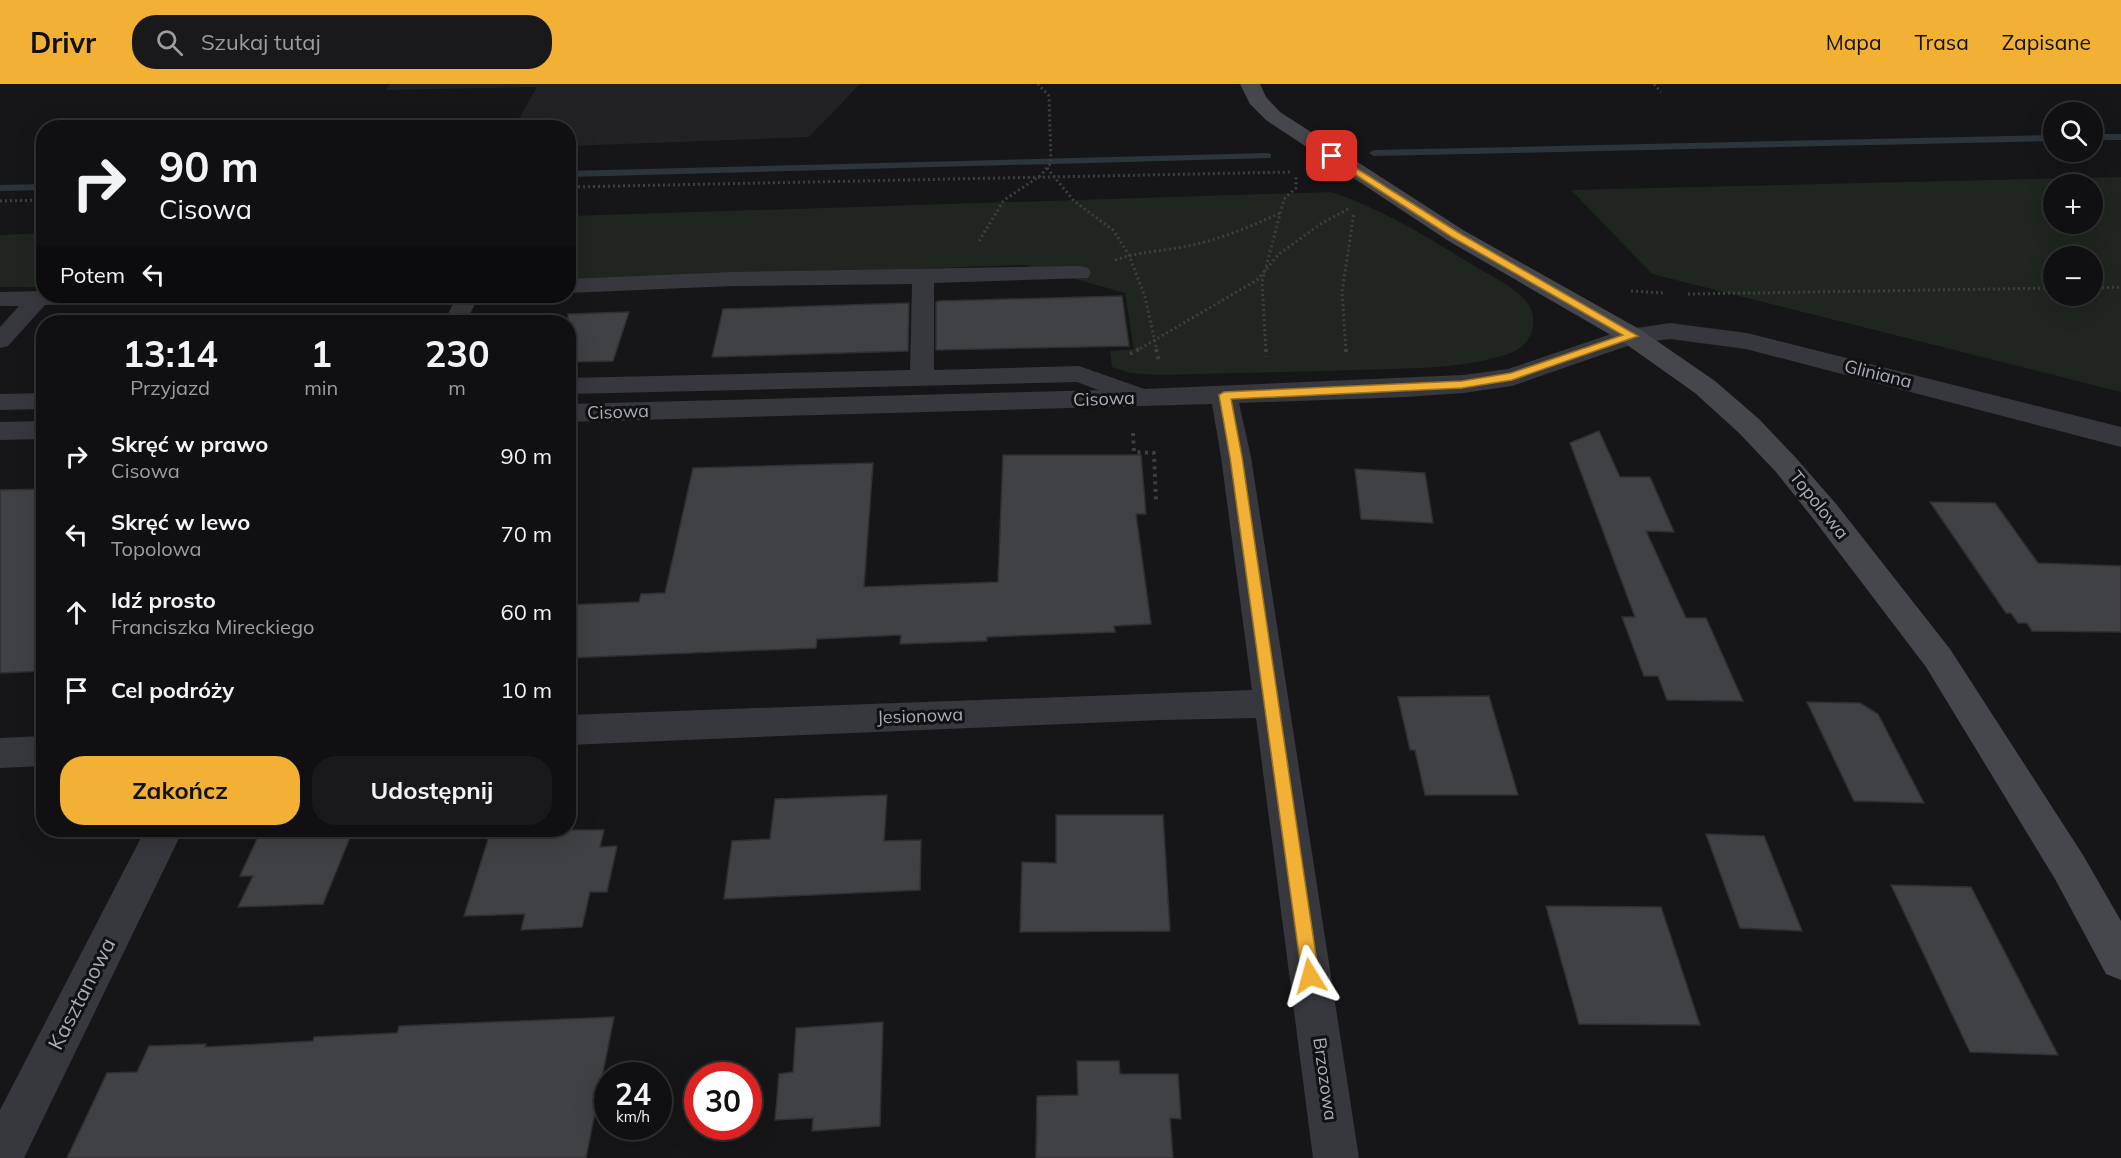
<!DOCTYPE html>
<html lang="pl">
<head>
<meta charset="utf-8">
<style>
  :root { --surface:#101012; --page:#19191b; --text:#f1f3f6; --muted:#9c9d9f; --line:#303032; --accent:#f2b134 }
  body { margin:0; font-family:Mulish,sans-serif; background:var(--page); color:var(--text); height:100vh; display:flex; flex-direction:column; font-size:22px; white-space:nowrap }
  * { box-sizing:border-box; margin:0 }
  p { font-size:20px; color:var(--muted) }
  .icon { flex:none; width:33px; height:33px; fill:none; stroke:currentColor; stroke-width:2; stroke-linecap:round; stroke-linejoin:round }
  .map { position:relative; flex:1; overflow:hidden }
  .panel { position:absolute; left:36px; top:231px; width:540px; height:522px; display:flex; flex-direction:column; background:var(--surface); border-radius:24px; box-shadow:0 6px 24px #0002,0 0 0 2px var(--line) }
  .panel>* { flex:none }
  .guide { position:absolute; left:36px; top:36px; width:540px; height:183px; border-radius:24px; box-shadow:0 6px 24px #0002,0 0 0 2px var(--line); background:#101012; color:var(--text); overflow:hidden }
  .tools { position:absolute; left:2043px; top:18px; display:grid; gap:12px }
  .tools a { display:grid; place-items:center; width:60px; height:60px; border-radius:50%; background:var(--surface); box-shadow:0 6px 24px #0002,0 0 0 2px var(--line); font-size:30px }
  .speed { position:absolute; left:594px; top:978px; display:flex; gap:12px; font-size:30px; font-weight:700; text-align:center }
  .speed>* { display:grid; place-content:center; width:78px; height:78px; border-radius:50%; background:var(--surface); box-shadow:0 6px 24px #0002,0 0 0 2px var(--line); line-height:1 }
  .speed small { font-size:15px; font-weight:400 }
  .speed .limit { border:9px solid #d22; background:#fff; color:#111 }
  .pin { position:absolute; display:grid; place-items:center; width:51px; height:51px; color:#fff; margin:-26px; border-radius:12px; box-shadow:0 3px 9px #0006 }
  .me { position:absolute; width:66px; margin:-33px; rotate:352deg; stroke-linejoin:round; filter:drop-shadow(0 0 4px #0008) }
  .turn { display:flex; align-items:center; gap:21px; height:126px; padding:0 24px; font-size:27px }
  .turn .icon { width:78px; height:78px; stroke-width:2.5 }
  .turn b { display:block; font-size:42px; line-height:51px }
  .then { display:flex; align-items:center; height:57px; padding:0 24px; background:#0003; gap:12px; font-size:22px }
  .eta { display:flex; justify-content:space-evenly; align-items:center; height:102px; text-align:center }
  .eta b { font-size:36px; font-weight:700; line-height:42px }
  .action { display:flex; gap:12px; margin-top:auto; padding:12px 24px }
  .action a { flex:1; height:69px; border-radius:24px; background:var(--accent); color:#111; font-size:24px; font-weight:700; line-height:69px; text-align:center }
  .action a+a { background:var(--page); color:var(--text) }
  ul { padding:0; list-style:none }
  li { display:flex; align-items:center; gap:18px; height:78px; padding:0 24px }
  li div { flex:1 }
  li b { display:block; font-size:22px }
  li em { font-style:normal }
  header { display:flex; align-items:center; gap:36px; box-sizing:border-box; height:84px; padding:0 30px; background:var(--accent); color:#111 }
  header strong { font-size:28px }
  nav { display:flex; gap:33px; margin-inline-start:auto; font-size:21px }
  .search { width:420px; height:54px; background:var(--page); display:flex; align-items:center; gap:15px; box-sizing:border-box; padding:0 21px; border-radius:24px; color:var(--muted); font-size:22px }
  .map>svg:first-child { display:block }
  .built { fill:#222225 }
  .green { fill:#1e261f; fill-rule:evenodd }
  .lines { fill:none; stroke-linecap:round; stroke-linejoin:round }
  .stream { fill:#2c353c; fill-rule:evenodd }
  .building { fill:#404145; stroke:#303034; stroke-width:1.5 }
  .path-far1 { stroke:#3d3f44; stroke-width:3; stroke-dasharray:2 3; stroke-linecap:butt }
  .path { stroke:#3d3f44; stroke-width:4; stroke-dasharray:3 4.5; stroke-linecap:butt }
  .lane { fill:#37383d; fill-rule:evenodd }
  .street { fill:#37383d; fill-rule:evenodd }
  .secondary { fill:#45474d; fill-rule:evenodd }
  .route { fill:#f2b134; stroke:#9d7322; stroke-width:1.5 }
  .labels { text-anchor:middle; stroke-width:6; stroke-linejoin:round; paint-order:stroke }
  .street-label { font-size:18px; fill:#a8adb8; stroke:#111113 }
  .near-street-label { font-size:21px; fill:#a8adb8; stroke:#111113 }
</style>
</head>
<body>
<header>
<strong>Drivr</strong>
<div class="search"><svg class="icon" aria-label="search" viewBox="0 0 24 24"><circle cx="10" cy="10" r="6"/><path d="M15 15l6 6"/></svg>Szukaj tutaj</div>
<nav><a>Mapa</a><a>Trasa</a><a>Zapisane</a></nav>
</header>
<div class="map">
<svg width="2121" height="1074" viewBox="0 0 2121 1074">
  <rect width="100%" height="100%" fill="#161618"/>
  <path class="built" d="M390,0H860L809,53L569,62L568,44L514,43L537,3L386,6Z"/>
  <g class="green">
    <path d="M2121,93V308L1652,190L1571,106ZM2054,100H2092V140H2054ZM2054,172H2092V212H2054Z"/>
    <path d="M1331,108C1383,125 1429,154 1476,183C1492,192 1512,202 1525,216C1540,233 1534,259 1513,268C1467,286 1404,284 1355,286C1290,288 1225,289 1160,291L1130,289L1112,283L1110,267L1134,265L1125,209L1025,181L569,196L568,132Z"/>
    <path d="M43,149V203H0V151Z"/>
  </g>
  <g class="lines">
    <g class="stream">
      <rect x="2092" y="50" width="29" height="6"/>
      <path d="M2054,51V57L1374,72L1369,69L1374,66Z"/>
      <path d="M1267,69L1271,70V74L568,93V87Z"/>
      <path d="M44,100V106L0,107V101Z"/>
    </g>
  </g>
  <g class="building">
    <path d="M1122,212L1129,262L936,266V218L939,217Z"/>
    <path d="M909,219L908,267L712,273L723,225Z"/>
    <path d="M629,228L613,277L568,278V230Z"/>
    <path d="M1599,347L1620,393H1650L1674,448L1646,447L1686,534H1706L1743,617L1667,616L1658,592H1644L1622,533H1635L1570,359Z"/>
    <path d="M1003,371H1141L1146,430H1136L1151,540L1114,542L1115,548L987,553V557L900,560L901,551L817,555L816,564L568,574V521L639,518L641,510L665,509L693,384L873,379L864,503L998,498Z"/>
    <path d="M1355,385L1425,389L1433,439L1361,435Z"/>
    <path d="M44,405V587L0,589V406Z"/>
    <path d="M1930,418L1995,419L2038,479L2121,482V548L2032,547L2027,539H2018L2011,529H2006Z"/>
    <path d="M1489,612L1518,711H1425L1415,666H1410L1398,613Z"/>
    <path d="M1807,618L1860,619L1878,630L1924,719L1854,717Z"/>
    <path d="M887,711L884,757L921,756L920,806L724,815L732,757L770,755L775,715Z"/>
    <path d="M1056,731H1163L1170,847L1020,848L1022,778L1056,779Z"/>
    <path d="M261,746H353L323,820L238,823L253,792H240Z"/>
    <path d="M491,746H604L600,763L617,762L607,808H590L582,843L521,846L525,830L464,832Z"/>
    <path d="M1706,750L1764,752L1802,847L1740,844Z"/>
    <path d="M1891,801L1971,803L2058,971L1970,968Z"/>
    <path d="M1546,822L1661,823L1700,941L1579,940Z"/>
    <path d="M614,933L586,1074H67L107,989L137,988L149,962L206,960L205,963L313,957L314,953L397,949L399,942Z"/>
    <path d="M883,938L880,1042L814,1047H812L813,1034L775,1036L779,990L793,988L796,944Z"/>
    <path d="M1077,977H1119L1120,990H1178L1181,1035L1170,1034L1173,1074H1036L1037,1012L1078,1011Z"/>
  </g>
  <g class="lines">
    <g class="path-far1">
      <path d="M1654,0L1661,8"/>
      <path d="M1047,84L1074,117L1113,146L1129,171L1145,213L1157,267"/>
      <path d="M568,103L1291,88"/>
      <path d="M0,117L44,116"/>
      <path d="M979,157L1004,116L1040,92L1051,79L1049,12L1038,0"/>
      <path d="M1115,176C1140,167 1167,167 1193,161C1223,154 1252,142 1280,129"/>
      <path d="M2092,204L2121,203"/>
      <path d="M1631,207L1663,209"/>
      <path d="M1688,210L2054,204"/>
      <path d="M1136,267L1257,196L1279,170L1322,139L1350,124"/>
      <path d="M1266,267L1262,198L1284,115L1296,104V91"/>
      <path d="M1346,267L1342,208L1354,129"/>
    </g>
    <g class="path">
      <path d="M1156,265L1159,277"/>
      <path d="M1266,265V273"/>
      <path d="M1346,265V268"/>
      <path d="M1130,270L1139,265"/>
      <path d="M1133,349L1134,368L1154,369L1156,418"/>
    </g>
    <g class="lane">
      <path d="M1080,182L1088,184L1091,189L1088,194L934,199V286L1079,282L1153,308L1157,314L1153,320L1144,322L1135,320L1077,298L568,310V294L910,286L912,200L733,202L568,209V195L733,188Z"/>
      <path d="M44,207V212H163L160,217L152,219L45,221L8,262L0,264V243L19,222H0V208Z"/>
      <path d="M457,212H479L466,238H444Z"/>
      <path d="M44,309V325L0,326V310Z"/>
    </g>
    <g class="street">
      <path d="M1670,239L1747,249L2121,343V363L1746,265L1670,255L1636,259L1512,302L1463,309L1406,313L1239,319L1251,373L1359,1074H1313L1256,634L1161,636L568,661V631L1252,606L1221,373L1212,320L568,338V320L1144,305L1463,291L1508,285L1623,246Z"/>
      <path d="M44,337V355L0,356V338Z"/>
      <path d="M44,652V682L0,684V654Z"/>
      <path d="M145,746H183L24,1074H0V1026Z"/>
    </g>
    <path class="secondary" d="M1240,0H1260L1266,13L1280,28L1463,146L1641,246L1715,297L1759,335L1796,374L1837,421L1950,565L2083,771L2121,837V896L2106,890L2055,795L1926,583L1815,437L1776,388L1739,349L1695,309L1623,258L1447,156L1266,36L1250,20Z"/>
  </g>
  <path class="route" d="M1332,69L1459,149L1638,252L1512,296L1462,304L1231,315L1242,373L1319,892L1316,898L1310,901L1304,898L1302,892L1230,373L1219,311L1224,308L1462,297L1511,289L1623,251L1452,153L1328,73V70Z"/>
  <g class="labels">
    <g class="street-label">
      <text transform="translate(1878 290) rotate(14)" y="6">Gliniana</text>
      <text transform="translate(1104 315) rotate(-2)" y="6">Cisowa</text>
      <text transform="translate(618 328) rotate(-2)" y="6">Cisowa</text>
      <text transform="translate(1819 421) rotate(51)" y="6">Topolowa</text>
      <text transform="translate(920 632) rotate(-2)" y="6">Jesionowa</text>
      <text transform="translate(1325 995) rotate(82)" y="6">Brzozowa</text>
    </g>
    <g class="near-street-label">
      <text transform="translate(82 910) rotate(-63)" y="7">Kasztanowa</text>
    </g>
  </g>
</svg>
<div class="tools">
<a><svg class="icon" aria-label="search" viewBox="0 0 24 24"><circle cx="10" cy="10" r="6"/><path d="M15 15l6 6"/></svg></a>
<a>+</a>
<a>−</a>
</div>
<div class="speed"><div>24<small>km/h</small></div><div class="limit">30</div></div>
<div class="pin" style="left:1332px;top:72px;background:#d93025"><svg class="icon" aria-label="arrive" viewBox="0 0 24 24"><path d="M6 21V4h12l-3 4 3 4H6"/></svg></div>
<svg class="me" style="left:1310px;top:892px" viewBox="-20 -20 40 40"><path d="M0-17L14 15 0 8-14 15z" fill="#f2b134" stroke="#fff" stroke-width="4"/></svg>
<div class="guide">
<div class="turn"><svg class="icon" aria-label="right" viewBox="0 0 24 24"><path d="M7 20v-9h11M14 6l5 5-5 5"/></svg><div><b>90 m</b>Cisowa</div></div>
<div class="then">Potem<svg class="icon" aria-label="left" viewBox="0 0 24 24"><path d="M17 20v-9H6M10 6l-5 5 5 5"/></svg></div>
</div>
<section class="panel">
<div class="eta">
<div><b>13:14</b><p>Przyjazd</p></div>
<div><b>1</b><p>min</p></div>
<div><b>230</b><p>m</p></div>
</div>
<ul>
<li><svg class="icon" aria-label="right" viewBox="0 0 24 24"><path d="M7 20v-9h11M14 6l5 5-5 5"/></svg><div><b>Skręć w prawo</b><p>Cisowa</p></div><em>90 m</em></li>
<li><svg class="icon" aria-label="left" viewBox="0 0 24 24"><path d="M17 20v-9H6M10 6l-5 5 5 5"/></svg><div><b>Skręć w lewo</b><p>Topolowa</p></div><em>70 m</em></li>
<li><svg class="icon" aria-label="ahead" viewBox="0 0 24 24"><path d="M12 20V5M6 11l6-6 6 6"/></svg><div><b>Idź prosto</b><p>Franciszka Mireckiego</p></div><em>60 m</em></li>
<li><svg class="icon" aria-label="arrive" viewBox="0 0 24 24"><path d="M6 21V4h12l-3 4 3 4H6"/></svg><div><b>Cel podróży</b></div><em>10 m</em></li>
</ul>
<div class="action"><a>Zakończ</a><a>Udostępnij</a></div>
</section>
</div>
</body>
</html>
